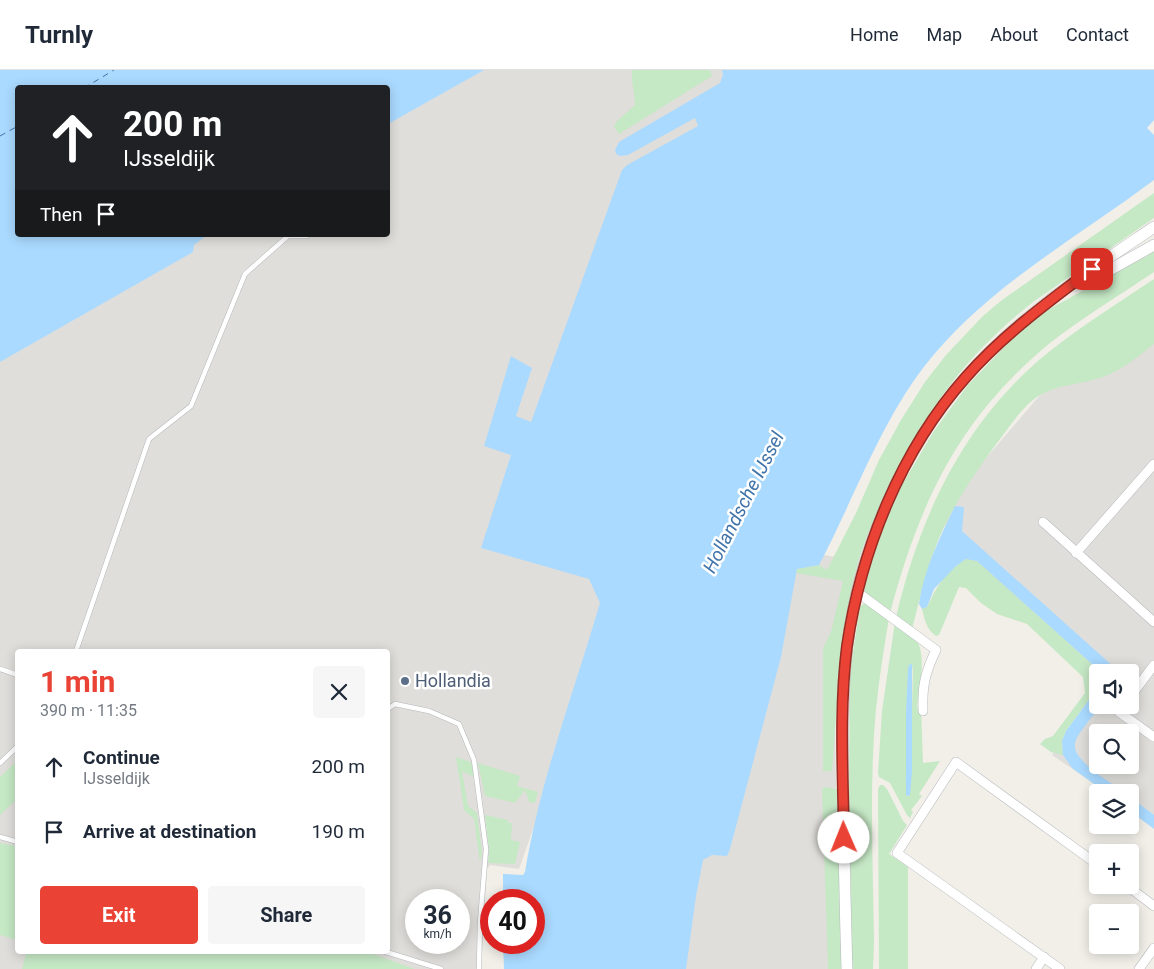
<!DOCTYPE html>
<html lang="en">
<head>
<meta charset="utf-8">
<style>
  :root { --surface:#fff; --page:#f6f6f7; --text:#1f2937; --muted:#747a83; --line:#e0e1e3; --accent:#ea4335 }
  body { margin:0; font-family:Roboto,sans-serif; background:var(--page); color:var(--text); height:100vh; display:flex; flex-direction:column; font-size:19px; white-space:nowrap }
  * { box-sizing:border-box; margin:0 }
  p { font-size:16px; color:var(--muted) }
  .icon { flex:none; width:28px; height:28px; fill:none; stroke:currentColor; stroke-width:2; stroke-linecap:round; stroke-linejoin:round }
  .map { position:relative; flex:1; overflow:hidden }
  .drawer { position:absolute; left:15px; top:579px; width:375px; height:305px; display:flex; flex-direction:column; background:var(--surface); border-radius:5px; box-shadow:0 2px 12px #0003 }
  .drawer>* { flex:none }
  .hud { position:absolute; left:15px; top:15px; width:375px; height:152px; border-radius:5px; box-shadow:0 2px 12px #0003; background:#202124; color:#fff; overflow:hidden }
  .controls { position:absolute; left:1089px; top:594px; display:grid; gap:10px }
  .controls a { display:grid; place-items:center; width:50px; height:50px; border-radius:5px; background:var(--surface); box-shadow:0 2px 12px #0003; font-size:25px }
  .speed { position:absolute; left:405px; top:819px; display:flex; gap:10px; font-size:25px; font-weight:700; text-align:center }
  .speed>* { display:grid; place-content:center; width:65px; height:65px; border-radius:50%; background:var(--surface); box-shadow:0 2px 12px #0003; line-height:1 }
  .speed small { font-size:12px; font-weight:400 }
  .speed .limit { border:8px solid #d22; background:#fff; color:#111 }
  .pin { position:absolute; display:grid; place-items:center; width:42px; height:42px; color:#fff; margin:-21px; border-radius:10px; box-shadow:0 2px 8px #0006 }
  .me { position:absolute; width:55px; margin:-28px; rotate:359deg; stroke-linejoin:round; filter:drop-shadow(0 0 4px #0008) }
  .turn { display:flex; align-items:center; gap:18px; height:105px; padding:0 25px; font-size:22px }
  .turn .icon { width:65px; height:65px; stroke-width:2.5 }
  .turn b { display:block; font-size:35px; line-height:42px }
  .then { display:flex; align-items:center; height:48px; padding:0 25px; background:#0003; gap:10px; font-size:19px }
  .round { display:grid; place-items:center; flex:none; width:52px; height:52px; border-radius:5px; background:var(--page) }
  .overview { display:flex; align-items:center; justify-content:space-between; height:85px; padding:0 25px }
  h1 { font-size:30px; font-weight:700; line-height:38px; color:var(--accent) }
  .primary-button { display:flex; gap:10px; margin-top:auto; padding:10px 25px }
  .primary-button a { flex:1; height:58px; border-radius:5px; background:var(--accent); color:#fff; font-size:20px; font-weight:700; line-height:58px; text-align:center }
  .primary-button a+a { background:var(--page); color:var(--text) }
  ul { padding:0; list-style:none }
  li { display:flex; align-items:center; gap:15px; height:65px; padding:0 25px }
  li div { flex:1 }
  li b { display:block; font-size:19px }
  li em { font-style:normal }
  header { display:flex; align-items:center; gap:30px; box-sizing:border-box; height:70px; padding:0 25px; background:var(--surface); border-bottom:1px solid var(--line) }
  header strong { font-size:24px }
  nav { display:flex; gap:28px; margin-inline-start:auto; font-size:18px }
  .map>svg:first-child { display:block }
  .industrial { fill:#e0deda; fill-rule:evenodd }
  .green { fill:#c5e8c5; fill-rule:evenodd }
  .water { fill:#aadaff }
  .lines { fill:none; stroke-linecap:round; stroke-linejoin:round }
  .ferry { stroke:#4174aa; stroke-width:1; stroke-dasharray:6 5; stroke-linecap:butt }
  .service-casing { stroke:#b5b8bc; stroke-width:5.5 }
  .minor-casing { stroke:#b5b8bc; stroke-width:10 }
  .tertiary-casing { stroke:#b5b8bc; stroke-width:12 }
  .service { stroke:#fff; stroke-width:4.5 }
  .minor { stroke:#fff; stroke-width:9 }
  .tertiary { stroke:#fff; stroke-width:11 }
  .route-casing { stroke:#982c22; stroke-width:12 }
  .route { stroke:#ea4335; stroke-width:9 }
  .service-dot { fill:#5c6f8a; stroke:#fff; stroke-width:2 }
  .labels { text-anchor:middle; stroke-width:5; stroke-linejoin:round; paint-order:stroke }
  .service-label { font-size:18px; fill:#4e5e75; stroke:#fff; text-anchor:start }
  .water-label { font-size:19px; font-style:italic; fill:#4174aa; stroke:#fff }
</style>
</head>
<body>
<header>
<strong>Turnly</strong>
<nav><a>Home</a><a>Map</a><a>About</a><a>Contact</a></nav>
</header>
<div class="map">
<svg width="1154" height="899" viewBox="0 0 1154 899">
  <rect width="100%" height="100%" fill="#f1efe8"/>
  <g class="industrial">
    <path d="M446,0H732L597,503L612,535L519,799L490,795L487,799L481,899H0V266L161,165H388V30ZM18,581H388V881H18ZM416,830H459V872H416Z"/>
    <path d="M1154,269V756L1130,739V722H1106L1052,685L1097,618L1098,635H1130V602H1098L973,509L943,452L963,415L1040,325ZM1098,662H1130V695H1098Z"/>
    <path d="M787,478L862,492L833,573L840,899H673Z"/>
  </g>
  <g class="green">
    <path d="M632,0H710L712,6L619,64L614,56L617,51L635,35C635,23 631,12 632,0Z"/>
    <path d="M1154,123V148L1033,232C1004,255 977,281 954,310C934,335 919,365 903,394C881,432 861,473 852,516C839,577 837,640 832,701H823V578L831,562L843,511L796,503L797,499L819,495L827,500L856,443L879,390L901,350L925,312L946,285L983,246L1002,230Z"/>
    <path d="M1154,182V202C1120,225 1083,247 1050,273C959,348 920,431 890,543L865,523L864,518L869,499L886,450L896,425L934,361L968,315L1011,270L1042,243Z"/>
    <path d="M1154,209V274C1139,286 1122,300 1103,307C1083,314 1061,314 1042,324C1026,332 1013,352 1003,365C979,397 955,431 939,468C927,498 920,528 912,559L896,547C920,447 961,358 1039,290C1075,260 1115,235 1154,209Z"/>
    <path d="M966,489L977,491L1101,602H1098L1097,619L1066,661L1062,671L1063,685L1051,682L1040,674L1045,669L1053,666L1085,623L1083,607L1027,554L997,544L981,533L966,518L959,517L939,565L936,566C926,559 925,550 922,539L927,537C937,516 945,502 966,489Z"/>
    <path d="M863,534H868L889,548C884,578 879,608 876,639C869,716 873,795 874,872L873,899H852L849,716L850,602L860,537Z"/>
    <path d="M895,552C902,558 914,564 918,573C926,589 919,620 917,637L921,638L923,693L940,691L919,724L922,726L911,740L913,742L910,748L907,745L890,713L879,707L878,703L882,641ZM913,595L910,724L908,726L906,725V643Z"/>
    <path d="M456,687L471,692L474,707L462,701L468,736L477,743L482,782L480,793L474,749L464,740Z"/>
    <path d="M17,691V729L0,745V707Z"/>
    <path d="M478,693L520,706L517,716L538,722L535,733L529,732L525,720L515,733L485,726Z"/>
    <path d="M880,715H883L887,719L903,751L907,755L889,784L908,797V899H879L878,719Z"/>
    <path d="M826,717L841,720L843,899H828L822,718Z"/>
    <path d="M485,745L508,750V753H512L511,770L520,772L515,794L488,793L489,780Z"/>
    <path d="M0,773L17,776V870L0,865Z"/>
    <path d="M27,881H364L415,899H22Z"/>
  </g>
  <g class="water">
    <path d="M0,0H484L388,54V18H18V165H207L194,175L193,182L0,292Z"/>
    <path d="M722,0H1154V50L1147,58L1154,65V110C1074,170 985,218 923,298C878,358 854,429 819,495L797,499L781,587L730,779L727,786L712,785L703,790L696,826L686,899H504L503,873L534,872V830H503V804L523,805L525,802C540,710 574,622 600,533L589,509L481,478L511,385L484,376L511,286L532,298L516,346L531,352L622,100L627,95L698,56L695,48L628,85L620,86L616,84L615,80L619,72L720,13L723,5Z"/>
    <path d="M955,436L964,437L962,461L1115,598L1117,602H1101L977,491L966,489L956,496L934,519L927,537L922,539L919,534C924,499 940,467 955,436Z"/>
    <path d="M912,594V702L910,725L908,726L906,725V643L908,599L909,595Z"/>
    <path d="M1097,619L1098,635H1102C1095,644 1076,664 1075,674C1072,691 1112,713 1124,722H1105L1072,698L1063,685L1062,671L1066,661Z"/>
    <path d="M1130,727L1154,745V759L1130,741Z"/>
  </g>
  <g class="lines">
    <g class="ferry">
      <path d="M84,18L114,0"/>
      <path d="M0,66L18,56"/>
    </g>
    <defs>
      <g id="service">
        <path d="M76,581L149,369L191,336L245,204L288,166H307"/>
        <path d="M0,599L18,605"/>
        <path d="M388,639L395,634L429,641L459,654L474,690L486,779L480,853L479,899"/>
        <path d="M0,693L18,676"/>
        <path d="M0,767L18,772"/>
        <path d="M383,881L441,899"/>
      </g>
      <g id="minor">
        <path d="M1043,452L1154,552"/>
        <path d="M1076,483L1154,394"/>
        <path d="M857,522L936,580C925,603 922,616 923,641"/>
        <path d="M1130,627L1154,595"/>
        <path d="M1125,635L1119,642L1154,667"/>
        <path d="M1126,815L1154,836"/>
        <path d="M1036,899L1044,887"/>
        <path d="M1060,899L897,783L956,692L1098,795"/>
        <path d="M1139,899L1154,878"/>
      </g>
      <g id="tertiary">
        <path d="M1092,199L1102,204L1106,202L1154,175"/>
        <path d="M847,899C845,838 844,778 843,717C843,671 842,624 847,578C858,483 902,380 965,308C1018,247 1088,202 1154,157"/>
      </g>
    </defs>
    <use href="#service" class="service-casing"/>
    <use href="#minor" class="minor-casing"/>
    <use href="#tertiary" class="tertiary-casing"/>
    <use href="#service" class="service"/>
    <use href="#minor" class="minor"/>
    <use href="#tertiary" class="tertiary"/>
  </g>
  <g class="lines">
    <defs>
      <path id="route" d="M844,768C843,705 839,639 847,576C861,480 901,380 966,307C1003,265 1048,232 1092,199"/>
    </defs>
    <use href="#route" class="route-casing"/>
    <use href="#route" class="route"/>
  </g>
  <circle class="service-dot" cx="405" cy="611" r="5"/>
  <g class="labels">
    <g class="service-label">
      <text x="415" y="617">Hollandia</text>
    </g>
    <g class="water-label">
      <text transform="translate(743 432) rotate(-63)" y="7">Hollandsche IJssel</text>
    </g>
  </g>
</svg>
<div class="controls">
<a><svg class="icon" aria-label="sound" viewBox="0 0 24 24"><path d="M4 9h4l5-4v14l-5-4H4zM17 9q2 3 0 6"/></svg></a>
<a><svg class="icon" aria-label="search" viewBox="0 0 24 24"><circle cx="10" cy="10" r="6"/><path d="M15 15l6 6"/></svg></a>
<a><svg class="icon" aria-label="layers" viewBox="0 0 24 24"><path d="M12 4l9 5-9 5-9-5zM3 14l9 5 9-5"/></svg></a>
<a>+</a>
<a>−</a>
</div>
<div class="speed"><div>36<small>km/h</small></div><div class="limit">40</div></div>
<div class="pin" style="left:1092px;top:199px;background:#d93025"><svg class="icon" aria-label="arrive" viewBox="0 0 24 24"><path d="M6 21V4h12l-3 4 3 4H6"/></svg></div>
<svg class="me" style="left:844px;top:768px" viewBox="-20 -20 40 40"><circle r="19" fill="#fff"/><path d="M0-13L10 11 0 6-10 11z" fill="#ea4335"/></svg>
<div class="hud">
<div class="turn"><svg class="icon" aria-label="ahead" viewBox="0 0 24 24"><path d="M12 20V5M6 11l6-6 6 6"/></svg><div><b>200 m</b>IJsseldijk</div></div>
<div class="then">Then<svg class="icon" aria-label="arrive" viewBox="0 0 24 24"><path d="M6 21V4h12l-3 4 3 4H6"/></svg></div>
</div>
<section class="drawer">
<div class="overview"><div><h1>1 min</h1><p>390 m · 11:35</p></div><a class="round"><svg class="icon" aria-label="close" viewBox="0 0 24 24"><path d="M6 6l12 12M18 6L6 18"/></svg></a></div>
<ul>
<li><svg class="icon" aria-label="ahead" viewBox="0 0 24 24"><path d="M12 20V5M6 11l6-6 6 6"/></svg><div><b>Continue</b><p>IJsseldijk</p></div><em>200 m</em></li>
<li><svg class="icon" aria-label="arrive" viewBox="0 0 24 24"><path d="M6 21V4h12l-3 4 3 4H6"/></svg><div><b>Arrive at destination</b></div><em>190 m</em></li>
</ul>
<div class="primary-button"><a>Exit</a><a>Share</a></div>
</section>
</div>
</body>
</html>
